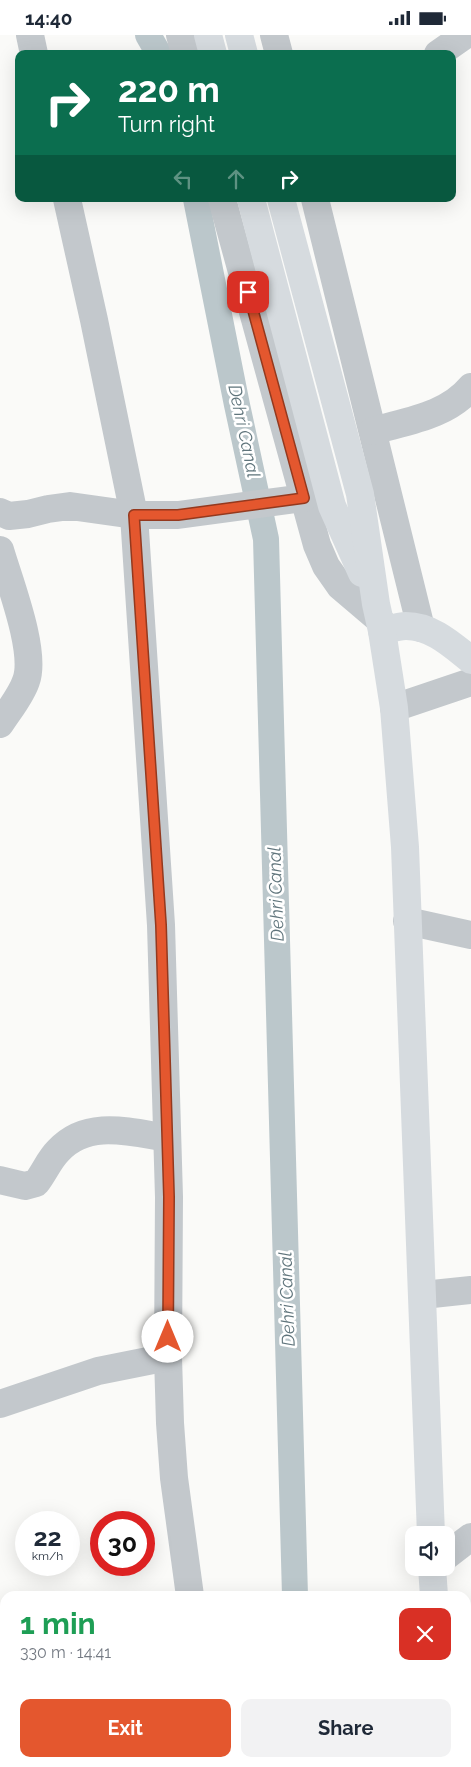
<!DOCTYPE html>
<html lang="en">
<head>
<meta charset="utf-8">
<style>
  :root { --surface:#fff; --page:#f2f2f3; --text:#1f2937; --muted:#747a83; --accent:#e4572e }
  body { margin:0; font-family:Raleway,sans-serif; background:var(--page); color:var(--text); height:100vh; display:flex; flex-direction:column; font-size:19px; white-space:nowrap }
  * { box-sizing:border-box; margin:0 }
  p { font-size:16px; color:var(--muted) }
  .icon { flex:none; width:28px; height:28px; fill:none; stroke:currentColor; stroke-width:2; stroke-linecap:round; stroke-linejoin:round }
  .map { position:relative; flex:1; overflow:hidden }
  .panel { position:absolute; left:0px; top:1556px; width:471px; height:176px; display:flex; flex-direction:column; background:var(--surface); border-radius:15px 15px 0 0; box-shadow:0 5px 20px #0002 }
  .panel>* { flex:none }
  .guide { position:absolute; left:15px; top:15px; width:441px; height:152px; border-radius:10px; box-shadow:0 5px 20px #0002; background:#0b6e4f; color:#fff; overflow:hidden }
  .tools { position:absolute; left:405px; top:1491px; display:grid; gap:10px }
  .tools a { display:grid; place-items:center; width:50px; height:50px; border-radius:10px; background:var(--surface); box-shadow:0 5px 20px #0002; font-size:25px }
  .speed { position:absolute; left:15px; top:1476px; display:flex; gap:10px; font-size:25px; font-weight:700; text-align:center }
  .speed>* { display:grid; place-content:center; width:65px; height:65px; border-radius:50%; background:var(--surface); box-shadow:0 5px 20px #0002; line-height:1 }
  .speed small { font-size:12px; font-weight:400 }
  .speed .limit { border:8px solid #d22; background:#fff; color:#111 }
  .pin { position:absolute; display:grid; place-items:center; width:42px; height:42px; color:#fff; margin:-21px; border-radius:10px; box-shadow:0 2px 8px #0006 }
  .me { position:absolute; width:55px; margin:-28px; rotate:0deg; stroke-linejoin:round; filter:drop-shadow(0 0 4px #0008) }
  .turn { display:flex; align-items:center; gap:18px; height:105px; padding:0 20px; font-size:22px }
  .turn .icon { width:65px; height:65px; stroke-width:2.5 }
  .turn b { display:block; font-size:35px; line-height:42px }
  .lanes { display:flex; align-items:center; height:48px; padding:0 20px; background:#0003; justify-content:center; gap:25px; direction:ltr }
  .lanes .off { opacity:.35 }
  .round { display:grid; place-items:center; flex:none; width:52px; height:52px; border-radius:10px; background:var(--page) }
  .overview { display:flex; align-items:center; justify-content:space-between; height:85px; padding:0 20px }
  h1 { font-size:30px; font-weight:700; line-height:38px; color:#1e9e55 }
  .button { display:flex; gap:10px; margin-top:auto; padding:10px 20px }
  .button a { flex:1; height:58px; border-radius:10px; background:var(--accent); color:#fff; font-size:20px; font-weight:700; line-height:58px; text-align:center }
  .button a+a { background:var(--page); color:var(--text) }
  .status { display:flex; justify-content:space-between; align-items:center; height:35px; padding:0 25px; background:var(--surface); direction:ltr }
  .status svg { height:14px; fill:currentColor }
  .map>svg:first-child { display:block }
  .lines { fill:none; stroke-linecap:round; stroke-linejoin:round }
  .canal { stroke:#bbc7cb; stroke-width:26 }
  .minor { stroke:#c3c8cc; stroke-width:28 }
  .major { stroke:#d6dbdf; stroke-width:28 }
  .highway { stroke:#d6dbdf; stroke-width:28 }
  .route-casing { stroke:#94391e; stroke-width:12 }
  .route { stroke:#e4572e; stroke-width:9 }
  .labels { text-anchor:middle; stroke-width:5; stroke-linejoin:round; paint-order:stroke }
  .water-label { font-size:18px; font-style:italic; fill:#60757c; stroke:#fff }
</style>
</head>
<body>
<div class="status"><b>14:40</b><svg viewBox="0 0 49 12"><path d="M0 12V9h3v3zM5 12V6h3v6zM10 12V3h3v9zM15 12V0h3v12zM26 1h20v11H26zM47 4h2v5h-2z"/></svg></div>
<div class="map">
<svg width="471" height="1732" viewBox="0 0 471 1732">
  <rect width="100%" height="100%" fill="#fafaf8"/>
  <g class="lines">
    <g class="canal">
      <path d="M148,0L159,19"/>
      <path d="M196,164L237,370L266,504L295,1561"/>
      <path d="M299,1728V1732"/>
    </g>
    <g class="minor">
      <path d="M30,0L34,19"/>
      <path d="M180,0L185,19"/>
      <path d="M274,0L279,19"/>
      <path d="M438,19L465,0"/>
      <path d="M67,164L94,285L134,480L161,890L169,1162L168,1322L170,1388L174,1443L190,1561"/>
      <path d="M222,164L317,510L326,531L340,551L380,585"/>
      <path d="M315,164L421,593"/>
      <path d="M373,396C407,386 447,381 471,352"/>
      <path d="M0,477L9,481L28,479L48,474L70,471L134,480H178L304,463"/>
      <path d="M0,515C9,546 37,617 26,646C21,661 9,675 0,689"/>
      <path d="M394,673L471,647"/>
      <path d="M407,886L471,900"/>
      <path d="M0,1145L25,1151L36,1148C44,1138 49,1125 58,1116C87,1084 130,1097 167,1103"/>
      <path d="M423,1260L471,1255"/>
      <path d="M0,1369L98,1336L168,1322"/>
      <path d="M446,1521L471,1502"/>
      <path d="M466,1725H471"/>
      <path d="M61,1732L67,1728"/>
      <path d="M186,1732V1728"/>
    </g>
    <path class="major" d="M382,596C390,594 398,591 406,591C432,591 452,610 471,625"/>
    <g class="highway">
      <path d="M208,0L213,19"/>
      <path d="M239,0L244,19"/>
      <path d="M251,164L332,471L362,538"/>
      <path d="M281,164L360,459L376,569L382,596L394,673L405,812L431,1500"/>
      <path d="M432,1532L434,1561"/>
      <path d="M443,1728L444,1732"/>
    </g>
  </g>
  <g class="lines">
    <defs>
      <path id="route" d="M168,1302L169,1162L161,890L134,480H178L304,463L248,257"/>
    </defs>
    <use href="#route" class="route-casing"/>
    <use href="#route" class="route"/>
  </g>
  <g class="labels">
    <g class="water-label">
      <text transform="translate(244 396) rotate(78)" y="6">Dehri Canal</text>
      <text transform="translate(276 859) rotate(-92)" y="6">Dehri Canal</text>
      <text transform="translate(287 1264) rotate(-92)" y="6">Dehri Canal</text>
    </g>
  </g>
</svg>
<div class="tools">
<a><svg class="icon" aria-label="sound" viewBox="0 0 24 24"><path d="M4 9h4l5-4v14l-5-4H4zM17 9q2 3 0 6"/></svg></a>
</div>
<div class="speed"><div>22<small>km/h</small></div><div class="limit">30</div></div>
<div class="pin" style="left:248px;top:257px;background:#d93025"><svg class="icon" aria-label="arrive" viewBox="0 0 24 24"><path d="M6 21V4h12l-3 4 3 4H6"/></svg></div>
<svg class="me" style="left:168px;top:1302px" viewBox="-20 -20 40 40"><circle r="19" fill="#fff"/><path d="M0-13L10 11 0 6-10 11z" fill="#e4572e"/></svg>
<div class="guide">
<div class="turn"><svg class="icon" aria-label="right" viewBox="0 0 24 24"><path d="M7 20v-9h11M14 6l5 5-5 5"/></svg><div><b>220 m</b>Turn right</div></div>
<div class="lanes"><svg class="icon off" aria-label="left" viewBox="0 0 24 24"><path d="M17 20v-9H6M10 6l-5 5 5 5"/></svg><svg class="icon off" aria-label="ahead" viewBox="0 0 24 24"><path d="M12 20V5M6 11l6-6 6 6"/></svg><svg class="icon" aria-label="right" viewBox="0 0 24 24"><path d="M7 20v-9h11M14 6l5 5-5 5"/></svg></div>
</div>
<section class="panel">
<div class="overview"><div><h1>1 min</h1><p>330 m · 14:41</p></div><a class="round" style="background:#d93025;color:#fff"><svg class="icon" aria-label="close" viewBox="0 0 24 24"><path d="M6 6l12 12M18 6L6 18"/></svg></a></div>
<div class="button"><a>Exit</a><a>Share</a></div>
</section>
</div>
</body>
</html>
